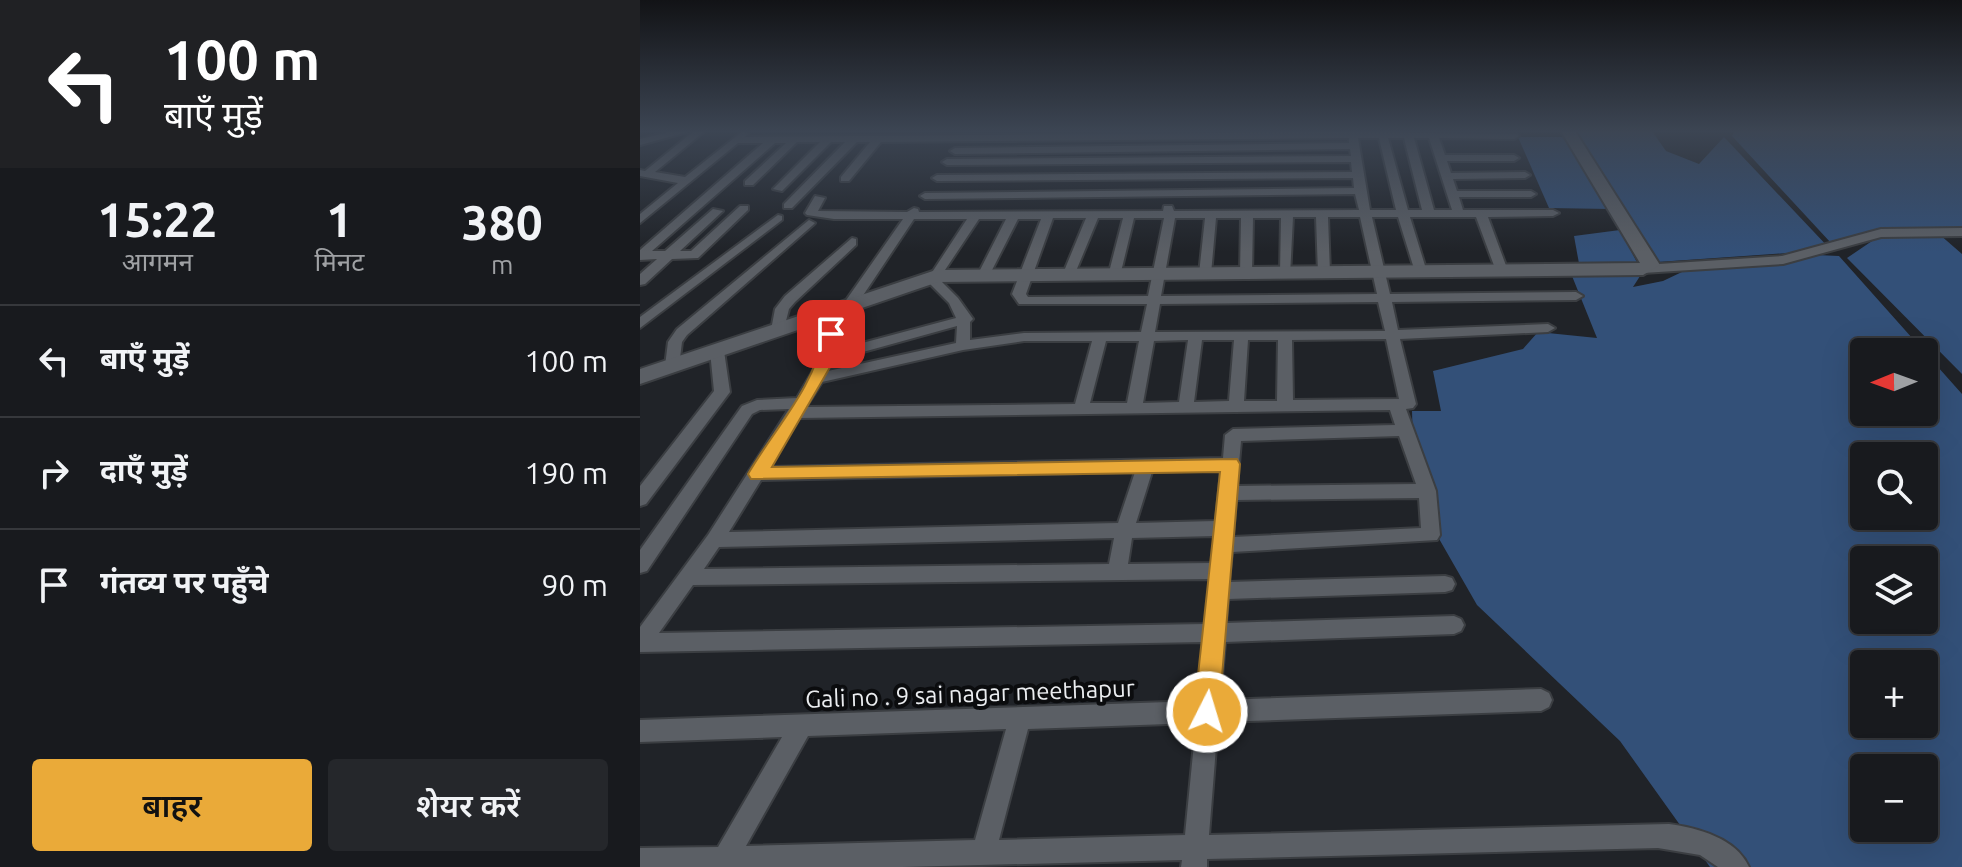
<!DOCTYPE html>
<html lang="hi">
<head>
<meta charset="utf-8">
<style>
  :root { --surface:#181a1e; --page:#25272b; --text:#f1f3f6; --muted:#9fa1a4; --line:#36383c; --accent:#eaaa39 }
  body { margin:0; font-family:Ubuntu,"Noto Sans Devanagari",sans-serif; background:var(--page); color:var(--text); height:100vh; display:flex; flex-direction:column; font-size:30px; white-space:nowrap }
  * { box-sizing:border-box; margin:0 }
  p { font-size:26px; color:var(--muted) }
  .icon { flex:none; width:44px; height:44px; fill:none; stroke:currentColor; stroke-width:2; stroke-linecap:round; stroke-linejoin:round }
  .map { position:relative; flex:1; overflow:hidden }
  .panel { display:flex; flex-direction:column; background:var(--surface); width:640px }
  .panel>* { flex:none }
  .banner { background:#202124; color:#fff; overflow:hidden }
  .needle { width:52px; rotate:269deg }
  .controls { position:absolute; left:1210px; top:338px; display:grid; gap:16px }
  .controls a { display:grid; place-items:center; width:88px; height:88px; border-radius:8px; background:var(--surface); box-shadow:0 8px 32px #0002,0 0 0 2px var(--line); font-size:40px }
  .pin { position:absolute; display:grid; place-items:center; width:68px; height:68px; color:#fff; margin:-34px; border-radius:16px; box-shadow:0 4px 12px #0006 }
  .me { position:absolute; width:88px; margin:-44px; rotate:5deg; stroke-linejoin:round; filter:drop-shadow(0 0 6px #0008) }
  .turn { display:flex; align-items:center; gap:28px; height:168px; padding:0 32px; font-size:36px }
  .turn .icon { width:104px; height:104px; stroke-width:2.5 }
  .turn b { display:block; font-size:56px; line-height:68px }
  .eta { display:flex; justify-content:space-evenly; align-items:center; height:136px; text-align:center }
  .eta b { font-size:48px; font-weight:600; line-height:56px }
  .action { display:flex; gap:16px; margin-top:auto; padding:16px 32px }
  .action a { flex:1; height:92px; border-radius:8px; background:var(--accent); color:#111; font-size:32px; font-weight:600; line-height:92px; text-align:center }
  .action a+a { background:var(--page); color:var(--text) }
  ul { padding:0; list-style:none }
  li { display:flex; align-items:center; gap:24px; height:112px; padding:0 32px; border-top:2px solid var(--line) }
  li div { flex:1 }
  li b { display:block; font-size:30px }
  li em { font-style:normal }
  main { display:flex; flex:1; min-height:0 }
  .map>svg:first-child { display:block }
  .water { fill:#335078; fill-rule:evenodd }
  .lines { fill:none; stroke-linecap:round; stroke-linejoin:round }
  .street-casing { stroke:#3b3e42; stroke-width:4 }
  .secondary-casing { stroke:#3b3e42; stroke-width:4 }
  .street { fill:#5b5f65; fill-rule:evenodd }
  .secondary { fill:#5b5f65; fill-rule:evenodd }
  .route { fill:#eaaa39; stroke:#986e25; stroke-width:2 }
  .labels { text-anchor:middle; stroke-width:8; stroke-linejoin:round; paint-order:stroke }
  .near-street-label { font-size:24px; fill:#ebedf0; stroke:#0b0c0e }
</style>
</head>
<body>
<main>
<section class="panel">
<div class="banner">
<div class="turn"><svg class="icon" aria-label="left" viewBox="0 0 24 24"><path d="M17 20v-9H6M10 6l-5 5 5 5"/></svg><div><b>100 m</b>बाएँ मुड़ें</div></div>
</div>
<div class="eta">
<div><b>15:22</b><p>आगमन</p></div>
<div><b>1</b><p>मिनट</p></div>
<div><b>380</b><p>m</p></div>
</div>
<ul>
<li><svg class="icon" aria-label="left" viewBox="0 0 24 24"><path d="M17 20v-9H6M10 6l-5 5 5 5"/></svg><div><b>बाएँ मुड़ें</b></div><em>100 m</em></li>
<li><svg class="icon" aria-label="right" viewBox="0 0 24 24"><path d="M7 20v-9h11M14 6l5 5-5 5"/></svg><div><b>दाएँ मुड़ें</b></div><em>190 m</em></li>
<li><svg class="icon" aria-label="arrive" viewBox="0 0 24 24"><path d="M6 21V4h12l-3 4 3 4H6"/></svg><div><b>गंतव्य पर पहुँचे</b></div><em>90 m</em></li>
</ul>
<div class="action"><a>बाहर</a><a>शेयर करें</a></div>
</section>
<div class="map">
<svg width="1322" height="867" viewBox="0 0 1322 867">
  <rect width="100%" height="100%" fill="#202328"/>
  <g class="water">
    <path d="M1012,131L1026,151L1059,164L1084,137L1191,250L1003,263L934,132Z"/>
    <path d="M1094,131H1322V231L1299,234L1322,254V374L1207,258L1235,239L1191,243L1092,136Z"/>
    <path d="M878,137H931L970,209L909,208Z"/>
    <path d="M980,230L999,266L940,269L934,236Z"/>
    <path d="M1176,255L1199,256L1322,394V867H1070L980,741L837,605L794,530L773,445L772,411H801L793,371L883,349L898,332L957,338L932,276L1002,273L993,287L1023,281L1044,271L1099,268ZM1224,352H1284V412H1224ZM1224,456H1284V516H1224ZM1224,560H1284V620H1224ZM1224,664H1284V724H1224ZM1224,768H1284V828H1224Z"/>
  </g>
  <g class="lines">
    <defs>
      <g id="street">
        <path d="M34,131H51L0,145V139Z"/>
        <path d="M54,131H65L15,172L45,177L103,131L108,134L105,137L694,132L877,134L879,136L874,139L799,138L805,155H874L879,158L874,161H807L811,173L885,172L890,175L885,178L813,179L817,191H891L896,194L891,197H819L823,210H913L919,213L913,216L848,217L868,271L866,274H858L856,271L836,217H770L787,272L781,276L775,272L758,217H732L750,294L936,292L943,296L936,300L752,302L758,330L908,324L915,328L908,332L760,339L776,404L773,408L766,409L796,491L800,535L797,540L592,552L589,582L805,576L812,578L815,584L812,590L805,592L588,599L586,623L814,616L821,619L824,625L821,631L814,634L585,642L580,700L901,689L909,693L912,700L909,707L901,711L578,722L569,835L1029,824C1058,828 1096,838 1109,867H1078L1060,855L1018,848L567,859V867H541L542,860L263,867H0V848L78,847L142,737L0,742V720L558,701L564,642L0,652V627L68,535L149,409L120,410L112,414L7,571L0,573V550L102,406L117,400L157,398L181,357L189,308H199L201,311L196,350L316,318L309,303L284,278L291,274L327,219H274L214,309L209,310L202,306L263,219H194L167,215L165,213L175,196L185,198L178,211L267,212L274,208L278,209L279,212L523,211L524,206H532L534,211L719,210L715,194L285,199L280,196L285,193L714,188L713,178L297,181L292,178L297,175L712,172L711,162L307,165L302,162L307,159L711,156L710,149L315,154L310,151L315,148L709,143V138L241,142L209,181H201V177L230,142H217L152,208H144V204L205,142H191L142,191L133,189L180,142H157L113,185H105V181L146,143H135L12,251H25L73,209L83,211L40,251H51L100,206H108V210L58,258L32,259L5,284L0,285V274L17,259L0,260V250L123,143H98L0,223V214L38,183L0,176V170L5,171ZM718,138H739L756,210H730ZM748,138H764L782,210H768ZM774,138H789L812,210H794ZM653,217H676L678,273L684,277L690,273L688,217H720L737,294L521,296L535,218H565L559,274L565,278L571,274L576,218H601L600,274L606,278L612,274L613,218H641L640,273L646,277L650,276ZM413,218H446L422,276L428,280L434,276L458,218H483L468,276L474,280L480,276L494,218H524L508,296L388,297L386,294ZM339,219H366L337,276L339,279H347L349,276L378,219H401L372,294L379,304H507L501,332L384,333L330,340V322L333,319L318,298L299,279ZM738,302L745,331L515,332L520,304ZM317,326L316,343L188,371L194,360ZM746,339L759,399L653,400L652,340ZM548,340L539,402L503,403L514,341ZM562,340H594L589,401L554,402ZM608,340H638L637,401H604ZM384,341H452L435,404L166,407L182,382L323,350ZM466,341H499L487,403H450ZM750,410L755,425L593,429L585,435L583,458L129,467L159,418ZM759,436L776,484L597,486L601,441ZM581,470L576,521L496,523L512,472ZM495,472L478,523L89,532L121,480ZM779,498L781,528L593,537L596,500ZM575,536L572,563L488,564L492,538ZM474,538L469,564L64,569L79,547ZM570,579L566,624L19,633L53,585ZM556,723L545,835L359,840L388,729ZM366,729L335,840L106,846L168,736Z"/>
        <path d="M138,215L142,216V220L0,328V317Z"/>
        <path d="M169,220L175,223L173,225L47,335L42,342L39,366L37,369H27L25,366L28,342L37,329Z"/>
        <path d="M1322,228V236L1241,237L1143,264L1003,273L997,269L1003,265L1142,256L1241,229Z"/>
        <path d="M212,238L216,239V245L155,302L149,309L143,333H133L131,330L135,309L145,296Z"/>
        <path d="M77,346L84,351L90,392L6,504L0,506V486L74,391L70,351Z"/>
      </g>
      <path id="secondary" d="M921,131H935L1020,265L1003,275L298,282L0,384V369L296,270L1000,263Z"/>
    </defs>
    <use href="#street" class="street-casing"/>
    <use href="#secondary" class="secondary-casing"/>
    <use href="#street" class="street"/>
    <use href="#secondary" class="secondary"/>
  </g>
  <linearGradient id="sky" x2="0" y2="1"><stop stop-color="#121316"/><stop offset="0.52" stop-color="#3c4553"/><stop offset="1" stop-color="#3c4553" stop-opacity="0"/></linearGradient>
  <rect width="1322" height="252" fill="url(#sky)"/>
  <path class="route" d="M191,329L199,334L196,357L132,467L597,459L600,464L579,712L575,720L567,724L558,720L554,712L580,472L111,479L108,474C134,429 176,386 183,334Z"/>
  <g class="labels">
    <g class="near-street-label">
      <text transform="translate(330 694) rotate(-2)" y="8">Gali no . 9 sai nagar meethapur</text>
    </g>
  </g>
</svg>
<div class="controls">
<a><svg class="needle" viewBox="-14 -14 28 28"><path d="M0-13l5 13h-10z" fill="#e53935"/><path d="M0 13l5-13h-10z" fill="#9fa1a4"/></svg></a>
<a><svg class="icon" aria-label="search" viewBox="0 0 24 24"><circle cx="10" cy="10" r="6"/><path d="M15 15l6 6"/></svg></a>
<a><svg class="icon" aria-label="layers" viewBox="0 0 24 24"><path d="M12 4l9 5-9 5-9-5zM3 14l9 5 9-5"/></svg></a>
<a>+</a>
<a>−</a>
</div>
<div class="pin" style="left:191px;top:334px;background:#d93025"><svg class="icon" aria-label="arrive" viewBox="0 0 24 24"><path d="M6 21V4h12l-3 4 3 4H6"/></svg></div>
<svg class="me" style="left:567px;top:712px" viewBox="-20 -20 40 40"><circle r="17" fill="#eaaa39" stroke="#fff" stroke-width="3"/><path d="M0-11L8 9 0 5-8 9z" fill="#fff"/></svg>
</div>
</main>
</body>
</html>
